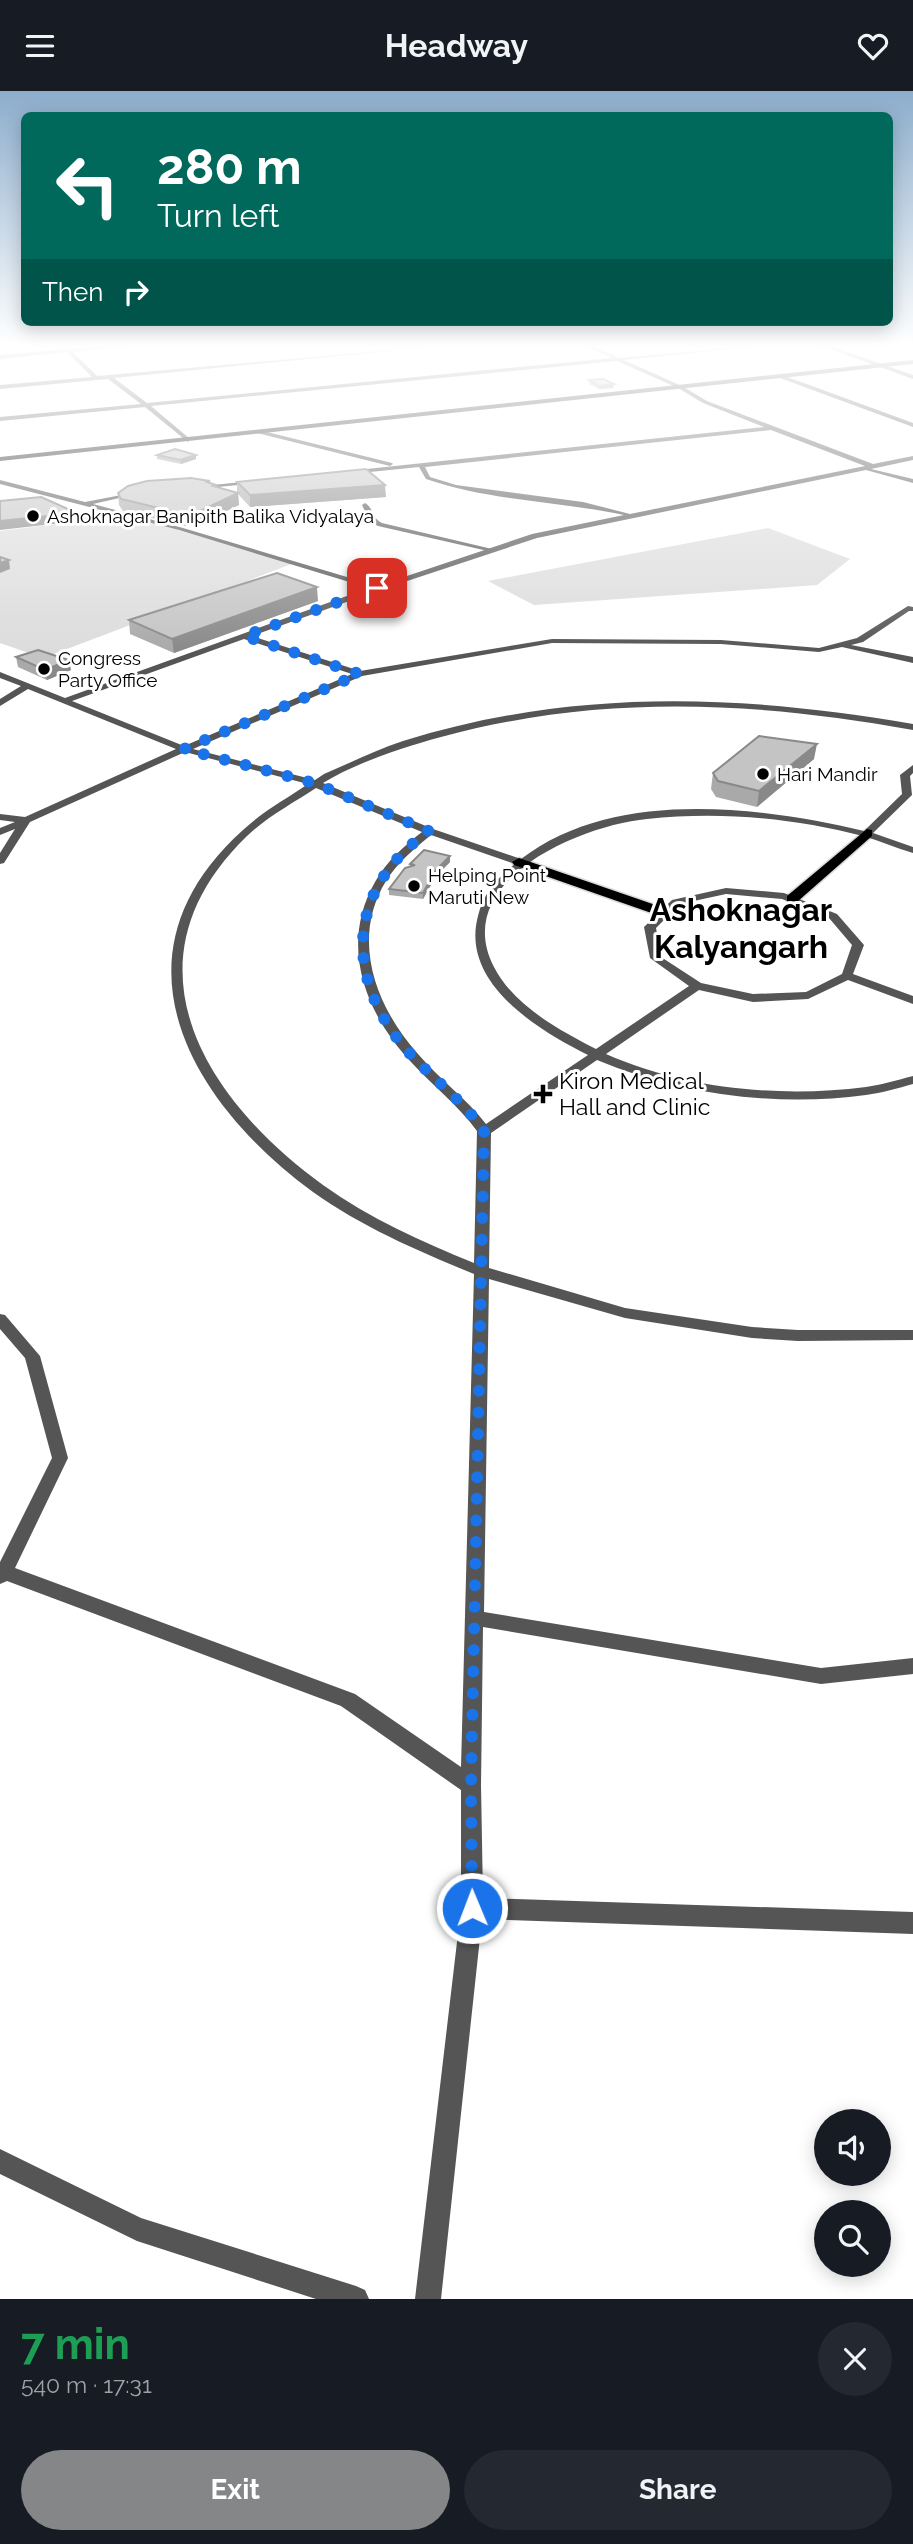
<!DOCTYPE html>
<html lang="en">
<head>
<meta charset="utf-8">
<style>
  :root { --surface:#171b24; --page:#242831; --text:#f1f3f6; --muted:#9ea1a6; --accent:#858687 }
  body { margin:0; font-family:Raleway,sans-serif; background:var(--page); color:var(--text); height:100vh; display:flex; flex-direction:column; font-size:26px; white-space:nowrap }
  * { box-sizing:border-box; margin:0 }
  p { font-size:23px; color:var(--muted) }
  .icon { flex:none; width:38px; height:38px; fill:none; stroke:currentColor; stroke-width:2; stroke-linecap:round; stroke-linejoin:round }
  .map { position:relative; height:2208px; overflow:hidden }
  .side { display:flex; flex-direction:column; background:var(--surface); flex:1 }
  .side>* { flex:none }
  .guide { position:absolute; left:21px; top:21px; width:872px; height:214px; border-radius:10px; box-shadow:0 4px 18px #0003; background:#00695c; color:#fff; overflow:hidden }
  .buttons { position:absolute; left:814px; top:2018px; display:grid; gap:14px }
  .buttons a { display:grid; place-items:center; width:77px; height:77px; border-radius:50%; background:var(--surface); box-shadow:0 4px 18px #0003; font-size:35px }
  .pin { position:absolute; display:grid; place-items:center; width:60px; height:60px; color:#fff; margin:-30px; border-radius:14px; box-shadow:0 4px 10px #0006 }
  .me { position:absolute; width:77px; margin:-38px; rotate:359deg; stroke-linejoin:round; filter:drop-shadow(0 0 5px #0008) }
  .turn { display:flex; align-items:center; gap:24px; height:147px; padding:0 21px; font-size:32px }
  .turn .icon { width:91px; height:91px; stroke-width:2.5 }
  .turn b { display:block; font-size:49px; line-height:60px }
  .then { display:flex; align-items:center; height:66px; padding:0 21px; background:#0003; gap:14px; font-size:26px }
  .round { display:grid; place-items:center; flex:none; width:74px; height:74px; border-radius:37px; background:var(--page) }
  .overview { display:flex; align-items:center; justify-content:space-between; height:119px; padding:0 21px }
  h1 { font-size:42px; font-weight:700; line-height:52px; color:#1e9e55 }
  .cta { display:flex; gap:14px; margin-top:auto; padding:14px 21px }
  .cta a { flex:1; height:80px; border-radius:42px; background:var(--accent); color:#fff; font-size:28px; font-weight:700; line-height:80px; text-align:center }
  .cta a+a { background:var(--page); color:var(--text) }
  header { display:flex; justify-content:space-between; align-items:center; height:91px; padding:0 21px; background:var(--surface); font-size:32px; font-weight:700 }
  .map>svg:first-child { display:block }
  .green { fill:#dcdcdc }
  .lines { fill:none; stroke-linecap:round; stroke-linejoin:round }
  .primary-casing { stroke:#dbdbdb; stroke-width:3 }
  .lane { fill:#555; fill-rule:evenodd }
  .street { fill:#555; fill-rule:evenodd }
  .secondary { fill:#222; fill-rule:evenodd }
  .primary { fill:#000; fill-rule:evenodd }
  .wall { fill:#a9a9a9 }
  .shaded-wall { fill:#898989 }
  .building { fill:#c4c4c4; stroke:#898989; stroke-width:2 }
  .route { stroke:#1a73e8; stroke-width:12; stroke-dasharray:0 21.6 }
  .poi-dot { fill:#000; stroke:#fff; stroke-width:2.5 }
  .labels { text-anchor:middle; stroke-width:6; stroke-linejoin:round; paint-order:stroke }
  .far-poi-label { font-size:19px; fill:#000; stroke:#fff; text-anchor:start }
  .poi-label { font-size:23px; fill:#000; stroke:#fff; text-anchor:start }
  .far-town-label { font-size:32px; font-weight:bold; fill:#000; stroke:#fff }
</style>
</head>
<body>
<header><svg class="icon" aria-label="menu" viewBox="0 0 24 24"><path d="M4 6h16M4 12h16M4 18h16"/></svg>Headway<svg class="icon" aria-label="heart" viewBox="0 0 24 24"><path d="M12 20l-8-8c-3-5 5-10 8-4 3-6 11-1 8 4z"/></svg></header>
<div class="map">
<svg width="913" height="2208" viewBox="0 0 913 2208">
  <rect width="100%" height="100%" fill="#fff"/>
  <g class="green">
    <path d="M97,416L294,472L43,567L0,552V482L9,478L0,475V440L79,430Z"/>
    <path d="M768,437L850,468L817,494L534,514L488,490Z"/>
  </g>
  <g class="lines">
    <defs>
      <g id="primary">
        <path d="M867,738L872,739V745L797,811H787V805Z"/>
        <path d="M519,767L670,819L672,822L665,826L660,825L514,774L512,771Z"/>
      </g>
    </defs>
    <use href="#primary" class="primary-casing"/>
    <path class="lane" d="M365,412C374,417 371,427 382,432L492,458L488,460L378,435L370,431L362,414Z"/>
    <g class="street">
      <path d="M113,254H131L73,261L97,285L450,254L114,287L147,312L612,267L584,254H590L619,267L768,254L624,269L682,295L707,310L873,373L913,365V369L871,378L913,388V392L866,379L537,447L380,499L252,545L360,580L552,548L721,549L819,557L857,547L908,515L913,516V520H909L863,551L851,554L913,566V572L842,556L819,561L721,553L552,552L362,585L193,658L315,689L324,683C350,672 376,659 403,650C573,597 740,603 913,633V639C753,610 599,603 441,646C404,656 355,672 323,692L433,738L521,768C613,697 758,715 864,740L902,703L900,684L913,674V682L910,685L912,704L873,742L913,756V762C896,757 880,750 863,745C792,727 720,720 647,728C582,734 449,789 494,876C514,915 559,939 596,958L689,895L650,867L644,836L672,809L726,797L784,802L837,823L864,854L853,883L913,905V913L848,889L808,908L753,911L699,899L606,963C685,998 780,1007 866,996C881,994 897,989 913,985V993C898,997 882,1002 866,1004C777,1016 680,1004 597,969L491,1042L489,1177L625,1217L752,1236L798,1239H913V1249L798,1250L752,1247L625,1227L489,1188L484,1521L821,1577L913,1567V1583L821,1593L483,1536L481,1694L483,1807L913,1821V1843L482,1828L441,2208H415L461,1817V1699L341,1615L7,1490L0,1493V1471L52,1367L25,1267L0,1238V1223L5,1224L40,1265L68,1367L15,1477L355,1603L461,1676L474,1183C418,1160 362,1136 313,1101C189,1010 104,864 243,739C262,721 286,708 308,693L185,661L30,731L4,772L0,773V762L15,738L0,744V737L15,731L0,729V723L25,726L176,658L28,598L0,615V608L21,595L0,587V581L65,607L369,497L179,439L0,393V389L85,411L137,401V403L93,413L183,437L377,495L532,443L624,424C559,410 489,410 426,388L419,376L350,383L348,380L764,336L703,312L678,297L617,270L151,315L190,348L188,351L145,316L0,330V326L141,313L108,288L0,298V294L92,286L67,261L0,268V264L65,258L66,255L70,258ZM771,339L865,375L630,423L583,411L456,394L430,386L425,376ZM244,548L352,583L184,655L72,610ZM316,697L422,741C404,755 386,771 375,791C339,854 365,922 411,971C433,995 458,1014 477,1040L474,1172C422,1151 369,1127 323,1094C203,1007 118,870 247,745C267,726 293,712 316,697ZM431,744L515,773C497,787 483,803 478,825C460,892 538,939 588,964L486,1033C466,1007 439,988 418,963C376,916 350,849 386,790C397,772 414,758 431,744ZM726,803L782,808L829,827L852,854L842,883L806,901L753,903L701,892L661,866L656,837L680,813Z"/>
      <path d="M819,254H827L913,284V288Z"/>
      <path d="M782,284L913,332V336L780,287Z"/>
      <path d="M259,339L392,372L393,373L390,375L257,342Z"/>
      <path d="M290,386L288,389L197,398L194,396Z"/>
      <path d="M0,2058L141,2127L356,2195L365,2199L369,2208H316L137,2150L0,2083Z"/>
    </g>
    <path class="secondary" d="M913,269V273L0,370V366Z"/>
    <use href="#primary" class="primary"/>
  </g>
  <g class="wall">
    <path d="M589,289L614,293L613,297L599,298L589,293Z"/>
    <path d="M157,364L196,368L181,373L157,368Z"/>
    <path d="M237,391L386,406L250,416L238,403L239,414L201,432L185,435L123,420L119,414L118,402L210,392L216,396L237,402Z"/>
    <path d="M318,510L174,562L130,543L129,529Z"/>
    <path d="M16,566L71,579L47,589L18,576Z"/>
    <path d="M814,668L757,716L716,706L711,698L713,682Z"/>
    <path d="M450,771L436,785L423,808L389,804V798L410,776V773Z"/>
  </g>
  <g class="shaded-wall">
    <path d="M614,293L613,297L599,298V295Z"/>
    <path d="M196,364V368L181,373L180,369Z"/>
    <path d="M385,394L386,406L250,416V404Z"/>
    <path d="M238,402L239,414L201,432L185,435L184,423Z"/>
    <path d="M77,422L79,430L0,439V430Z"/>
    <path d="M9,469L10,478L0,482V472Z"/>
    <path d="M317,496L318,510L174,562L172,548Z"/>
    <path d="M69,569L71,579L47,589L45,579Z"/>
    <path d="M817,653L814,668L757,716L759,700Z"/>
    <path d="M450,765V771L436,785L423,808V802L436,779Z"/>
  </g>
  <g class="building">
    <path d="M603,288L614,293L599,295L589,289Z"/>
    <path d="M175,358L196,364L180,369L157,364Z"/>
    <path d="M366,378L385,394L250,404L237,391Z"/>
    <path d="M191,387L210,390L207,391L216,394L213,395L238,402L200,420L184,423L121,408L118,402L128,395L147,390Z"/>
    <path d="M41,406L77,422L0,430V410Z"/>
    <path d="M0,466L9,469L0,472Z"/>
    <path d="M277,482L317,496L172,548L129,529Z"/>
    <path d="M38,559L69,569L45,579L16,566Z"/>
    <path d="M759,645L817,653L759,700L718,690L713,682Z"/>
    <path d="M424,759L450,765L436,779L423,802L389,798L405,777L415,774L410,773Z"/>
  </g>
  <linearGradient id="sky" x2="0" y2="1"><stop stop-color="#8cadcc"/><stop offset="0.45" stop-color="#fff"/><stop offset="1" stop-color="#fff" stop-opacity="0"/></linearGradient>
  <rect width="913" height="563" fill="url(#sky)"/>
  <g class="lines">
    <path class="route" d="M377,497L244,545L360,583L184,658L314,692L429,740C343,800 344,894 414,967C438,992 464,1011 484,1040L471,1695L472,1817"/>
  </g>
  <g class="poi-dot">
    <circle cx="33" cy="425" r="7"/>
    <circle cx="44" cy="578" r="7"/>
    <circle cx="763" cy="683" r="7"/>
    <circle cx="414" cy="795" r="7"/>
    <path d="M539.5 992.5h7v7h7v7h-7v7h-7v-7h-7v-7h7z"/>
  </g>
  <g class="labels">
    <g class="far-poi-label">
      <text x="47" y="432">Ashoknagar Banipith Balika Vidyalaya</text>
      <text x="58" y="574">Congress<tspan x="58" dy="22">Party Office</tspan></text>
      <text x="777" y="690">Hari Mandir</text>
      <text x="428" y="791">Helping Point<tspan x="428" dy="22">Maruti New</tspan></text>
    </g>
    <g class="poi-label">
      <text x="559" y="998">Kiron Medical<tspan x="559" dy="26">Hall and Clinic</tspan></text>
    </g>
    <g class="far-town-label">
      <text x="741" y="830">Ashoknagar<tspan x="741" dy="37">Kalyangarh</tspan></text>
    </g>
  </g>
</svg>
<div class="buttons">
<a><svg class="icon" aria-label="sound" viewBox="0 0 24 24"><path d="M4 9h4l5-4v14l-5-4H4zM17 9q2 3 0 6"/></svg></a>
<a><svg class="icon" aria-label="search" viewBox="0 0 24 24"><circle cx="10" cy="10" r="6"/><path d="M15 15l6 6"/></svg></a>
</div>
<div class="pin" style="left:377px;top:497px;background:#d93025"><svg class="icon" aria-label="arrive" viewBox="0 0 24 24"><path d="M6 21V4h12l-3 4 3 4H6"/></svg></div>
<svg class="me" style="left:472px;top:1817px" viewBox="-20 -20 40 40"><circle r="17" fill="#1a73e8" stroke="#fff" stroke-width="3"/><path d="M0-11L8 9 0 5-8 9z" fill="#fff"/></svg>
<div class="guide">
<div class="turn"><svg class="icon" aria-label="left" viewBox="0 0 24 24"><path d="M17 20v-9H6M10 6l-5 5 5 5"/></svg><div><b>280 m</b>Turn left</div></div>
<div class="then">Then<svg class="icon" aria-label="right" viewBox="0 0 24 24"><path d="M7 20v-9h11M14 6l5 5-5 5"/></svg></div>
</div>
</div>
<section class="side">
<div class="overview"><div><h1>7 min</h1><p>540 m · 17:31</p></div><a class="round"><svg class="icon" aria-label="close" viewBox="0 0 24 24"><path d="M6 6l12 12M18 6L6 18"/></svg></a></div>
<div class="cta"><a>Exit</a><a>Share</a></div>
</section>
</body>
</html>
